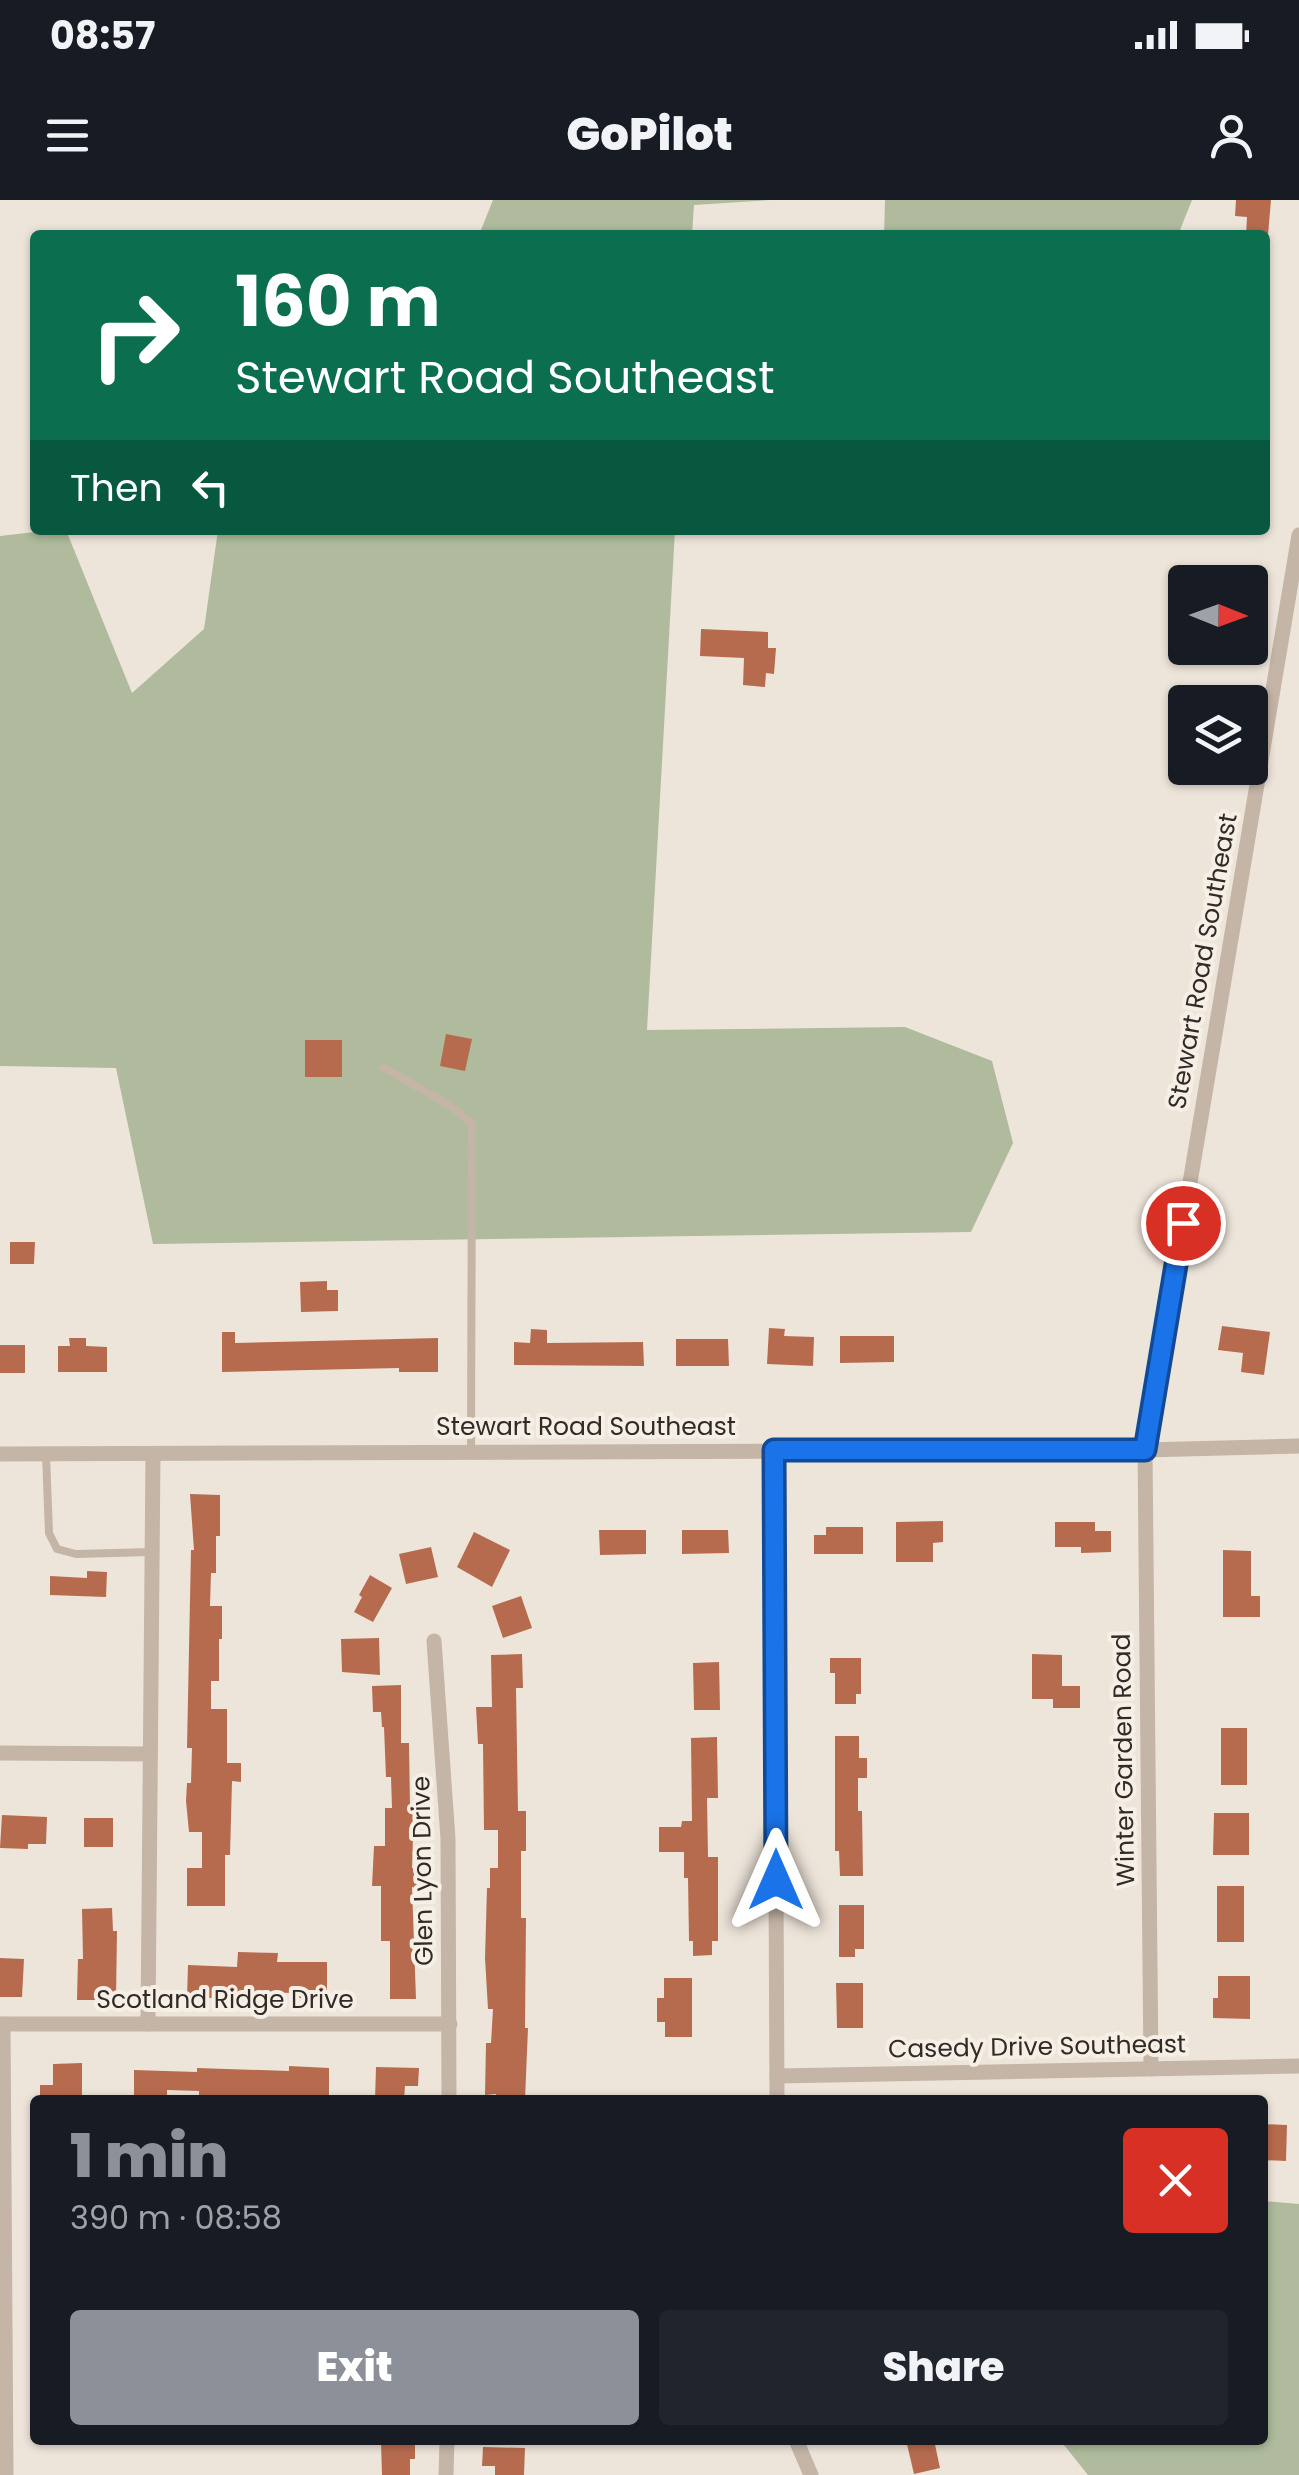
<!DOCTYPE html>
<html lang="en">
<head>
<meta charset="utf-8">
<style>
  :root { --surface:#171b24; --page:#20242c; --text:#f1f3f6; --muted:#9ea1a6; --accent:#8c9099 }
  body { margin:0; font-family:Poppins,sans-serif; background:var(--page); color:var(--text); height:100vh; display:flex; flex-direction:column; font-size:38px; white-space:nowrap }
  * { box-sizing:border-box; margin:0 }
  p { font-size:32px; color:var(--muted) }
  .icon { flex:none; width:55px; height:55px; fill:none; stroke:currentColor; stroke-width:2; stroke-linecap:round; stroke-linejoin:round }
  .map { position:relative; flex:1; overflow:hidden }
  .sheet { position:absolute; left:30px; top:1895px; width:1238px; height:350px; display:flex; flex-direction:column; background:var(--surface); border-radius:10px; box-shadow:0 2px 8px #0004 }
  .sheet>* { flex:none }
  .top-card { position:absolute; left:30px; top:30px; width:1240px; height:305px; border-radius:10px; box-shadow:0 2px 8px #0004; background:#0b6e4f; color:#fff; overflow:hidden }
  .needle { width:65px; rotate:91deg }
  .tools { position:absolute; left:1168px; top:365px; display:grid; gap:20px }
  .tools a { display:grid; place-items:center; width:100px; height:100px; border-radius:10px; background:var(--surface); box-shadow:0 2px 8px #0004; font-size:50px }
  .pin { position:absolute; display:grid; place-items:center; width:85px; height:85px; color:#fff; margin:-42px; border:5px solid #fff; border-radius:50%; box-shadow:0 2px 10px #0007 }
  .me { position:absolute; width:110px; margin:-55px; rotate:0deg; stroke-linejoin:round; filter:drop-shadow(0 0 8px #0008) }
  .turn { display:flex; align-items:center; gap:35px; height:210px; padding:0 40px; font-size:45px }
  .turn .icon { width:130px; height:130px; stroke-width:2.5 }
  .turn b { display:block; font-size:70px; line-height:85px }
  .then { display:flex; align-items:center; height:95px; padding:0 40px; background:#0003; gap:20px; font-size:38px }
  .round { display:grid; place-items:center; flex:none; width:105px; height:105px; border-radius:10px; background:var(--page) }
  .summary { display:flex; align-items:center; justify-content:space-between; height:170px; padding:0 40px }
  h1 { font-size:60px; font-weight:800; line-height:75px; color:var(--accent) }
  .primary-button { display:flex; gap:20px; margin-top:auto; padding:20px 40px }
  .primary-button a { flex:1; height:115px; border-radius:10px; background:var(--accent); color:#fff; font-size:40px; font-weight:800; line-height:115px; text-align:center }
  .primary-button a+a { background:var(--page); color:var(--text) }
  .status { display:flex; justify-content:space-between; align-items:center; height:70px; padding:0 50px; background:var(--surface); direction:ltr }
  .status svg { height:28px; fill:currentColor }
  header { display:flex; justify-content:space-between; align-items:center; height:130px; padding:0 40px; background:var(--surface); font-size:45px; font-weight:800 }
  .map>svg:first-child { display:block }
  .green { fill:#afbb9c }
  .building { fill:#b76b4e }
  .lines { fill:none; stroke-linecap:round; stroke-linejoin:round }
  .service { stroke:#c4b5a7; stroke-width:8 }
  .minor { stroke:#c4b5a7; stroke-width:15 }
  .route-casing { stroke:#114b97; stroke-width:25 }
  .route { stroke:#1a73e8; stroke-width:18 }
  .labels { text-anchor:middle; stroke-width:8; stroke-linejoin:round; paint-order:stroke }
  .street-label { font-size:25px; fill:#322a27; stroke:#f6efe5 }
</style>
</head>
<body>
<div class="status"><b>08:57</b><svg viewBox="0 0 49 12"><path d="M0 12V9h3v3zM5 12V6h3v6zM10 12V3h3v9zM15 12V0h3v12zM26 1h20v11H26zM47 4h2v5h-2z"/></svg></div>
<header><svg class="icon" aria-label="menu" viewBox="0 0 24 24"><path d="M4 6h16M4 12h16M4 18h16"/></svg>GoPilot<svg class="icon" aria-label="person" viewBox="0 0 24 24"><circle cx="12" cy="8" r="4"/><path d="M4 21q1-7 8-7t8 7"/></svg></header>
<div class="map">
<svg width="1299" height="2275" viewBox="0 0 1299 2275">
  <rect width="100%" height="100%" fill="#eee5da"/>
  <g class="green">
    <path d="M493,0H771L694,5L692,35H479Z"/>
    <path d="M885,0H1192L1178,35H884Z"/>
    <path d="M52,330H66L132,493L204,429L218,330H675L647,830L905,827L992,861L1013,943L971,1032L153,1044L116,868L0,866V336Z"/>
    <path d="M1263,2001L1299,2004V2275H1088L1060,2240H1262Z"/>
  </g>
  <g class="building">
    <path d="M1236,0H1271L1268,35H1246L1247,17L1235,16Z"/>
    <path d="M701,429L768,432V448H776L774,474L766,473L765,487L743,485L744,458L700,456Z"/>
    <path d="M446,834L472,839L465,871L440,866Z"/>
    <rect x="305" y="840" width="37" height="37"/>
    <path d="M10,1042H35L34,1064H10Z"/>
    <path d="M327,1081V1090H338V1111L301,1112L300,1082Z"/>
    <path d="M1222,1126L1270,1132L1264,1175L1241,1172L1243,1153L1218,1150Z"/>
    <path d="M769,1128L785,1129L784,1136L814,1137L813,1166L767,1164Z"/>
    <path d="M531,1129L547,1130V1143L643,1142L644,1166L514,1165V1142L530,1143Z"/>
    <path d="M222,1132H235V1143L438,1138V1172H399V1168L222,1172Z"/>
    <path d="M840,1136H894V1162L840,1163Z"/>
    <path d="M69,1138H86V1146L107,1147V1172H58V1146H70Z"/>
    <path d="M676,1139H728L729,1166H676Z"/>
    <rect x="0" y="1145" width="25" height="28"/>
    <path d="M190,1294L220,1295V1336H216V1373H211L210,1406H222V1439H219V1481H211V1509H227V1563H241V1582L232,1581L230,1655H225V1706H187V1668H202V1632H189L186,1601L187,1583H191L192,1548H187L191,1350H194Z"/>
    <path d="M943,1321V1342L933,1343V1362H896V1322Z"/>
    <path d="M1055,1322H1095V1331H1111V1352L1081,1353V1347H1055Z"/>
    <path d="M826,1327H863V1354H814V1335H826Z"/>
    <path d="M599,1330H646V1354L600,1355Z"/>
    <path d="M682,1330H728L729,1353L682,1354Z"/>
    <path d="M474,1332L510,1350L492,1387L457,1367Z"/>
    <path d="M431,1347L438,1377L406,1384L399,1354Z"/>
    <path d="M1223,1350L1251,1351V1396H1260V1417H1223Z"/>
    <path d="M87,1371L107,1372L106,1397L50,1395V1376L87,1378Z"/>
    <path d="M370,1375L392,1388L373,1422L354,1412L362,1397L359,1395Z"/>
    <path d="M521,1396L532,1428L503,1438L492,1406Z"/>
    <path d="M379,1438L380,1475L342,1472L341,1439Z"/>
    <path d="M522,1454L523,1488H516L518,1611H526V1651H521V1718H526L525,1828H528L525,1900H496V1894L485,1895L486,1843H491L493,1809H488L485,1758L487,1688H490V1668H498V1630H484L483,1544H478L476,1507H492L491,1455Z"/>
    <path d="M1032,1454L1062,1455V1486H1080V1508H1053V1499H1032Z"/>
    <path d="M830,1458H861V1494H856V1504H835V1473H830Z"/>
    <path d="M719,1462L720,1510H694L693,1463Z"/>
    <path d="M401,1485V1543H409L410,1606H414L412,1668H418L417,1688L412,1687L416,1799H390V1741H381V1686H372L374,1646H385V1608H392L391,1577H386L384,1527H382L381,1512H373L372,1486Z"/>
    <rect x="1221" y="1528" width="26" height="57"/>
    <path d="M835,1536H859V1558H867V1578H858V1611H862L863,1676H840L839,1651H835Z"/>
    <path d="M717,1537L718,1598H707L708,1657H718V1741H712V1755L693,1756V1741H689L688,1678H684V1652H659V1627H681L682,1621H692L691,1538Z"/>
    <path d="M1214,1613H1249V1655H1213Z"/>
    <path d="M2,1615L47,1617L46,1644H28V1649L0,1648Z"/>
    <rect x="84" y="1618" width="29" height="29"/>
    <rect x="1217" y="1686" width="27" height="56"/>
    <path d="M839,1705H864V1749H855V1757H839Z"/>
    <path d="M112,1708L113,1731H117L116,1800H77L78,1759H83L82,1709Z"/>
    <path d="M238,1752L278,1753L277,1762H327V1792H310V1798H294V1793L255,1792V1798H187L188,1765L237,1767Z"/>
    <path d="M0,1758L24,1759L22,1797H0Z"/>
    <path d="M1218,1776H1250V1819L1213,1818V1798H1218Z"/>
    <path d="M664,1778H692V1837H665V1822H657V1798H664Z"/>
    <path d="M836,1783H863V1828H837Z"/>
    <path d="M82,1863V1900H40V1885H53V1864Z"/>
    <path d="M289,1866L329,1868V1900H240L199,1897V1891L167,1890V1900H134V1870L197,1872V1868L289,1871Z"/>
    <path d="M376,1867L419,1868L418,1886H405L404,1900H375Z"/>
    <path d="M1262,1924L1287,1925L1286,1961L1262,1960Z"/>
    <path d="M906,2240H934L940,2268L914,2274Z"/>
    <path d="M381,2242H415V2259H410V2275H382Z"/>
    <path d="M483,2247L525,2248L524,2275H495V2266H482Z"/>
  </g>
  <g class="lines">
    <g class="service">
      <path d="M383,867L452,907L472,924L471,1252"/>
      <path d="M46,1254L49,1333L57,1349L76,1354L152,1352"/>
    </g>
    <g class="minor">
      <path d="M774,1250L777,1900"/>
      <path d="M0,1254L1145,1250L1299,1246"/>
      <path d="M434,1441L448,1639L449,1900"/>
      <path d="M0,1553L150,1554"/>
      <path d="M0,1824H450"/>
      <path d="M3,1824L6,2275"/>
      <path d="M148,1824L153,1254"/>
      <path d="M1151,1869L1145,1250L1299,335"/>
      <path d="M777,1876L1299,1866"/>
      <path d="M796,2240L811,2275"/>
      <path d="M446,2275L447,2240"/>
    </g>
  </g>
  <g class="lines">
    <defs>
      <path id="route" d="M776,1680L774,1250H1145L1183,1023"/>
    </defs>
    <use href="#route" class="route-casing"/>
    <use href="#route" class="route"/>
  </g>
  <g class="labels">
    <g class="street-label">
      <text transform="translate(1202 761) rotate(-80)" y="9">Stewart Road Southeast</text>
      <text x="586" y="1235">Stewart Road Southeast</text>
      <text transform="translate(1123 1560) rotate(-91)" y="9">Winter Garden Road</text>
      <text transform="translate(422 1671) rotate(-91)" y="9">Glen Lyon Drive</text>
      <text x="225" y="1808">Scotland Ridge Drive</text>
      <text transform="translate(1037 1846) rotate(-1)" y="9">Casedy Drive Southeast</text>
    </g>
  </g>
</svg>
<div class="tools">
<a><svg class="needle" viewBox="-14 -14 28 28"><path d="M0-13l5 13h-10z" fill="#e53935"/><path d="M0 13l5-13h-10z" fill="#9ea1a6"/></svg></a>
<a><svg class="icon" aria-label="layers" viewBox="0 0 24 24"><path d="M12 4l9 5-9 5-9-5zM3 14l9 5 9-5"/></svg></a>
</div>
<div class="pin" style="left:1183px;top:1023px;background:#d93025"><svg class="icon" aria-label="arrive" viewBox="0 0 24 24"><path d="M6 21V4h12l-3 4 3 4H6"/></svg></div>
<svg class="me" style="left:776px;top:1680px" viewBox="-20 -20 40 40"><path d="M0-17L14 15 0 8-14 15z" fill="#1a73e8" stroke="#fff" stroke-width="4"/></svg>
<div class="top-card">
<div class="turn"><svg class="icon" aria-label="right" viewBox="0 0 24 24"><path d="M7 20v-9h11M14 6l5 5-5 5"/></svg><div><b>160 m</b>Stewart Road Southeast</div></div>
<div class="then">Then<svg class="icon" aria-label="left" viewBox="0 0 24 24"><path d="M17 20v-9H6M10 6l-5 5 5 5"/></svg></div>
</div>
<section class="sheet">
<div class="summary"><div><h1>1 min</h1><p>390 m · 08:58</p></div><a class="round" style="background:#d93025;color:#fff"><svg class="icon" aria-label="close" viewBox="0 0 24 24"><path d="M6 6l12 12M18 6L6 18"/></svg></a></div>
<div class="primary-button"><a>Exit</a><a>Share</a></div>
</section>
</div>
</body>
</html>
